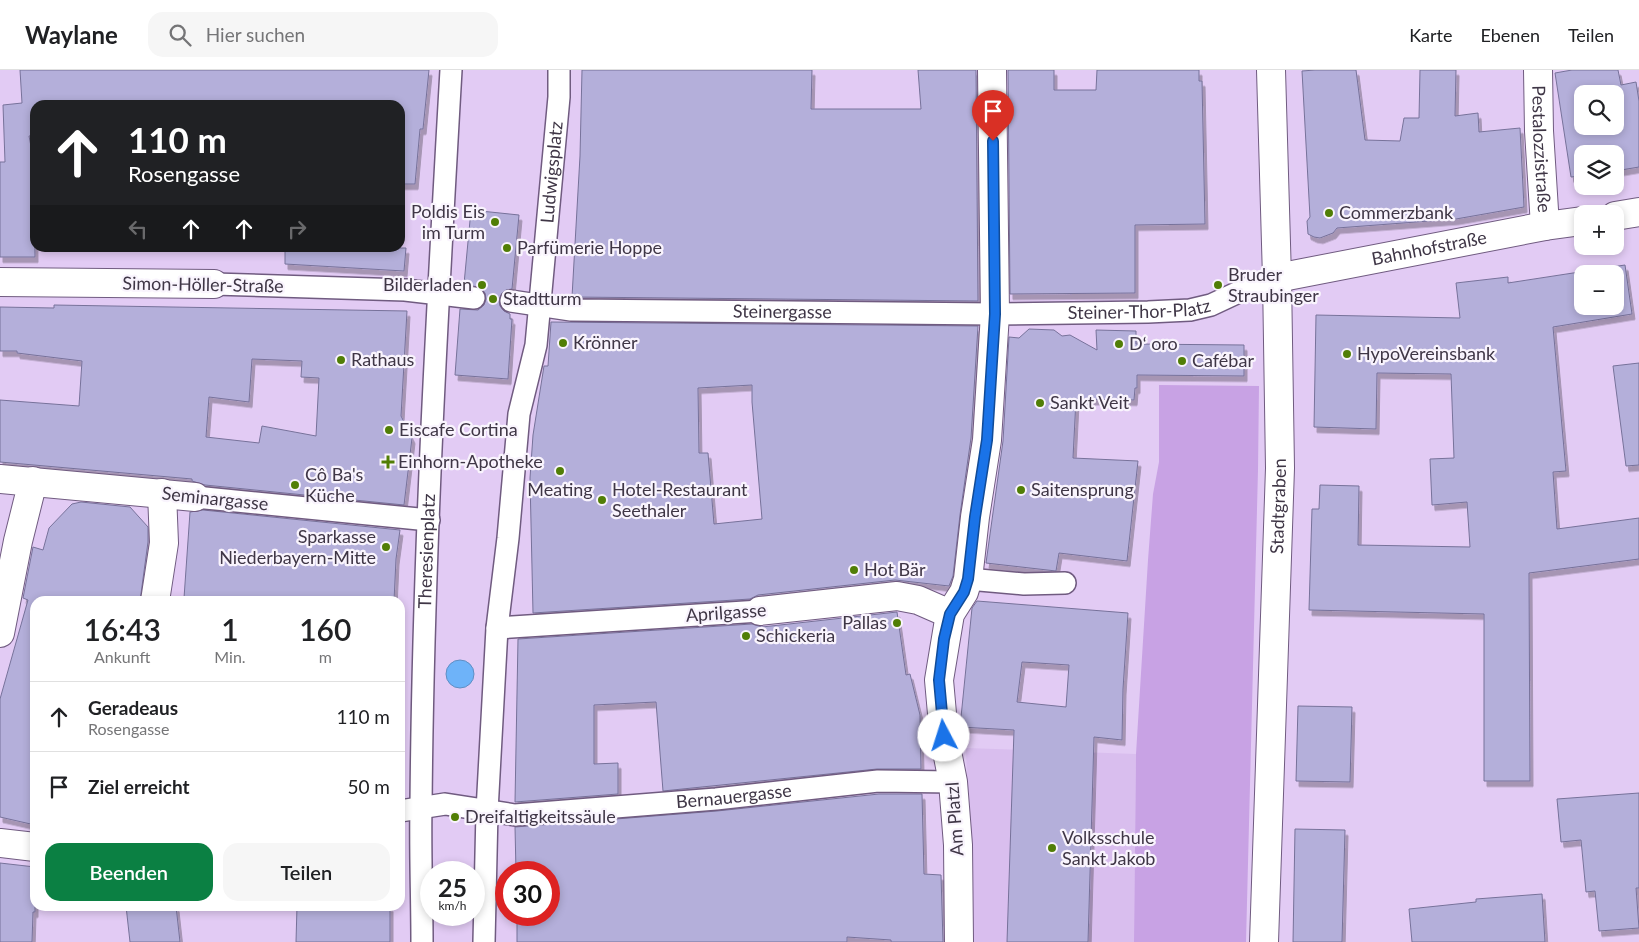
<!DOCTYPE html>
<html lang="de">
<head>
<meta charset="utf-8">
<style>
  :root { --surface:#fff; --page:#f6f6f6; --text:#202124; --muted:#757577; --line:#e0e0e0; --accent:#0b8043 }
  body { margin:0; font-family:Lato,sans-serif; background:var(--page); color:var(--text); height:100vh; display:flex; flex-direction:column; font-size:19px; white-space:nowrap }
  * { box-sizing:border-box; margin:0 }
  p { font-size:16px; color:var(--muted) }
  .icon { flex:none; width:28px; height:28px; fill:none; stroke:currentColor; stroke-width:2; stroke-linecap:round; stroke-linejoin:round }
  .map { position:relative; flex:1; overflow:hidden }
  .side { position:absolute; left:30px; top:526px; width:375px; height:315px; display:flex; flex-direction:column; background:var(--surface); border-radius:15px; box-shadow:0 2px 8px #0003 }
  .side>* { flex:none }
  .hud { position:absolute; left:30px; top:30px; width:375px; height:152px; border-radius:15px; box-shadow:0 2px 8px #0003; background:#202124; color:#fff; overflow:hidden }
  .tools { position:absolute; left:1574px; top:15px; display:grid; gap:10px }
  .tools a { display:grid; place-items:center; width:50px; height:50px; border-radius:10px; background:var(--surface); box-shadow:0 2px 8px #0003; font-size:25px }
  .speed { position:absolute; left:420px; top:791px; display:flex; gap:10px; font-size:25px; font-weight:700; text-align:center }
  .speed>* { display:grid; place-content:center; width:65px; height:65px; border-radius:50%; background:var(--surface); box-shadow:0 2px 8px #0003; line-height:1 }
  .speed small { font-size:12px; font-weight:400 }
  .speed .limit { border:8px solid #d22; background:#fff; color:#111 }
  .pin { position:absolute; display:grid; place-items:center; width:42px; height:42px; color:#fff; margin:-51px -21px; border-radius:50% 50% 50% 0; rotate:-45deg; box-shadow:0 0 5px #0007 }
  .pin .icon { rotate:45deg }
  .me { position:absolute; width:55px; margin:-28px; rotate:355deg; stroke-linejoin:round; filter:drop-shadow(0 0 4px #0008) }
  .turn { display:flex; align-items:center; gap:18px; height:105px; padding:0 15px; font-size:22px }
  .turn .icon { width:65px; height:65px; stroke-width:2.5 }
  .turn b { display:block; font-size:35px; line-height:42px }
  .lanes { display:flex; align-items:center; height:48px; padding:0 15px; background:#0003; justify-content:center; gap:25px; direction:ltr }
  .lanes .off { opacity:.35 }
  .eta { display:flex; justify-content:space-evenly; align-items:center; height:85px; text-align:center }
  .eta b { font-size:30px; font-weight:600; line-height:35px }
  .primary-button { display:flex; gap:10px; margin-top:auto; padding:10px 15px }
  .primary-button a { flex:1; height:58px; border-radius:15px; background:var(--accent); color:#fff; font-size:20px; font-weight:600; line-height:58px; text-align:center }
  .primary-button a+a { background:var(--page); color:var(--text) }
  ul { padding:0; list-style:none }
  li { display:flex; align-items:center; gap:15px; height:70px; padding:0 15px; border-top:1px solid var(--line) }
  li div { flex:1 }
  li b { display:block; font-size:19px }
  li em { font-style:normal }
  header { display:flex; align-items:center; gap:30px; box-sizing:border-box; height:70px; padding:0 25px; background:var(--surface); border-bottom:1px solid var(--line) }
  header strong { font-size:24px }
  nav { display:flex; gap:28px; margin-inline-start:auto; font-size:18px }
  .search { width:350px; height:45px; background:var(--page); display:flex; align-items:center; gap:12px; box-sizing:border-box; padding:0 18px; border-radius:15px; color:var(--muted); font-size:19px }
  .map>svg:first-child { display:block }
  .built { fill:#d9beee }
  .green { fill:#c8a2e4 }
  .water { fill:#6eb3f9; stroke:#608ec3 }
  .building { fill:#b4afda; stroke:#77729a; fill-rule:evenodd; filter:url(#shadow) }
  .lines { fill:none; stroke-linecap:round; stroke-linejoin:round }
  .pedestrian-casing { stroke:#705b80; stroke-width:24 }
  .minor-casing { stroke:#705b80; stroke-width:30 }
  .tertiary-casing { stroke:#705b80; stroke-width:30 }
  .secondary-casing { stroke:#705b80; stroke-width:30 }
  .pedestrian { stroke:#fff; stroke-width:21 }
  .minor { stroke:#fff; stroke-width:28 }
  .tertiary { stroke:#fff; stroke-width:28 }
  .secondary { stroke:#fff; stroke-width:28 }
  .route-casing { stroke:#114b97; stroke-width:12 }
  .route { stroke:#1a73e8; stroke-width:9 }
  .poi-dot { fill:#517e06; stroke:#f9f4fd; stroke-width:2 }
  .labels { text-anchor:middle; stroke-width:4.5; stroke-linejoin:round; paint-order:stroke }
  .street-label { font-size:18px; fill:#3f3646; stroke:#f9f4fd }
  .poi-label { font-size:18px; fill:#3f3646; stroke:#f9f4fd; text-anchor:start }
</style>
</head>
<body>
<header>
<strong>Waylane</strong>
<div class="search"><svg class="icon" aria-label="search" viewBox="0 0 24 24"><circle cx="10" cy="10" r="6"/><path d="M15 15l6 6"/></svg>Hier suchen</div>
<nav><a>Karte</a><a>Ebenen</a><a>Teilen</a></nav>
</header>
<div class="map">
<svg width="1639" height="872" viewBox="0 0 1639 872">
  <defs>
    <filter id="shadow"><feDropShadow dx="3" dy="5.5" stdDeviation="0" flood-color="#0004"/></filter>
  </defs>
  <rect width="100%" height="100%" fill="#e2cbf4"/>
  <path class="built" d="M966,678L1136,684L1134,872H972Z"/>
  <path class="green" d="M1159,315L1259,316L1258,400L1246,872H1134L1136,684L1148,490L1153,424L1159,392Z"/>
  <circle class="water" cx="460" cy="604" r="14"/>
  <g class="building">
    <path d="M20,0H429L423,59H420L415,114H400V35H35V65L29,66L34,92L35,187H0V92H5L3,35L22,33Z"/>
    <path d="M582,0H812L811,39H921L918,0H976L978,231L572,227L580,86Z"/>
    <path d="M1008,0H1054V20H1096L1097,0H1199V11H1202L1205,154L1135,155V223L1010,224Z"/>
    <path d="M1315,0H1356L1365,70L1400,71L1404,48H1419L1420,0H1456L1455,46L1478,43L1479,62L1520,58L1524,137L1456,149L1337,158L1333,163L1320,168L1314,167L1308,164L1307,151L1310,147L1302,1Z"/>
    <path d="M1572,0H1618L1621,15L1636,12L1639,31V97L1615,101V84H1582V106L1571,107L1555,3ZM1582,24H1615V56H1582Z"/>
    <path d="M471,140L519,145L512,219L506,220L502,223L499,230L500,236L504,241L510,244V249H512L508,309L455,305L460,239L478,240L484,235L486,229L485,223L481,218L464,214Z"/>
    <path d="M285,178H406L404,201L285,194Z"/>
    <path d="M1625,195L1632,244L1553,257L1566,401L1553,402L1557,459L1639,448V489L1529,503L1530,711H1484V544L1309,540L1312,439H1319L1320,415L1359,416L1358,475L1470,477L1467,432L1432,435L1430,389L1454,388L1451,304L1377,303L1376,359L1314,357L1316,245L1460,248L1456,213L1508,207V213ZM1582,204H1615V236H1582Z"/>
    <path d="M54,235L407,241L401,346L412,368L404,435L205,415L192,411V409L0,392V330L79,336L82,291L17,283V281H0V237L54,238ZM252,289L302,291L301,307L319,308L316,366L262,356L259,373L206,367L209,327L249,332Z"/>
    <path d="M551,252L978,256L971,368L960,445L953,506L949,516L895,510L758,525L750,529L533,543L530,408L533,365L544,296H548ZM752,315V332L762,449L714,454L708,383H699L698,318Z"/>
    <path d="M1029,259L1054,260L1062,266L1070,265L1097,280L1096,260L1136,261V274L1244,275V306L1137,305V318H1135L1134,330L1076,329L1073,388L1138,391L1127,491L1059,483L1056,501L986,493L1003,371L1009,267L1019,268Z"/>
    <path d="M1639,293V395L1626,396L1613,296Z"/>
    <path d="M81,432L130,437L148,457V472L140,531H35V755L0,747V629L28,530L23,528L33,477L43,480L49,458L72,434Z"/>
    <path d="M203,440L400,460L396,489L394,531H186V529L184,528L190,442Z"/>
    <path d="M977,531L1128,543L1123,619L1122,670L1094,667L1088,872H1007L1014,660L960,657L972,538ZM1022,592L1069,595L1066,637L1017,632Z"/>
    <path d="M897,542L906,605L910,604L920,645L921,699H877L663,721L656,632L594,635V694L618,693V724L515,732L518,569L752,554L762,557Z"/>
    <path d="M1298,636L1352,637L1350,712L1296,711Z"/>
    <path d="M1639,723V818H1636L1639,858L1599,861L1595,821L1586,822L1581,770L1561,772L1557,729Z"/>
    <path d="M879,724H922L924,804L941,805L943,872H891V870L847,867V872H517V845H549V802H516L515,757L717,741Z"/>
    <path d="M1295,759L1345,760L1342,872H1293Z"/>
    <path d="M0,793L35,797V842H33L32,872H0Z"/>
    <path d="M1542,824L1545,872H1412L1409,839L1476,832V829Z"/>
    <path d="M126,836H176L180,872H130Z"/>
    <path d="M297,836H390V872H296Z"/>
  </g>
  <g class="lines">
    <defs>
      <g id="pedestrian">
        <path d="M214,214L405,220L474,228"/>
        <path id="s1" d="M511,231L571,240L995,244L1148,242L1190,240L1211,235L1243,220L1277,208"/>
        <path d="M195,427L429,450"/>
        <path d="M968,509L1024,514L1065,513"/>
        <path d="M497,558L760,541"/>
        <path id="s2" d="M400,741L445,734L515,745L716,729L878,711L953,712"/>
        <path id="s3" d="M422,872C422,827 420,781 421,736C423,491 437,245 451,0"/>
        <path id="s4" d="M484,872L487,741L497,558L508,468L519,344L536,275L559,27V0"/>
      </g>
      <g id="minor">
        <path id="s5" d="M1538,0L1539,61L1545,156"/>
        <path d="M0,212L214,214"/>
        <path d="M0,409L195,427"/>
        <path d="M155,531L164,473L162,423"/>
        <path d="M760,541L897,526L918,530L950,544"/>
        <path d="M0,563L18,471L33,411"/>
        <path d="M0,773L35,777"/>
        <path d="M959,872L958,775L953,712L944,666L939,610L950,544L964,522L968,509L975,447L987,370L995,244L992,0"/>
      </g>
      <g id="tertiary">
        <path d="M1615,146L1639,142"/>
        <path id="s6" d="M1277,208L1545,156L1582,151"/>
      </g>
      <g id="secondary">
        <path id="s7" d="M1264,872L1280,398L1277,208L1271,0"/>
      </g>
    </defs>
    <use href="#pedestrian" class="pedestrian-casing"/>
    <use href="#minor" class="minor-casing"/>
    <use href="#tertiary" class="tertiary-casing"/>
    <use href="#secondary" class="secondary-casing"/>
    <use href="#pedestrian" class="pedestrian"/>
    <use href="#minor" class="minor"/>
    <use href="#tertiary" class="tertiary"/>
    <use href="#secondary" class="secondary"/>
  </g>
  <g class="lines">
    <defs>
      <path id="route" d="M944,666L939,610L944,569L950,544L964,522L968,509L975,447L987,370L995,244L993,71"/>
    </defs>
    <use href="#route" class="route-casing"/>
    <use href="#route" class="route"/>
  </g>
  <g class="poi-dot">
    <circle cx="1329" cy="143" r="5"/>
    <circle cx="495" cy="152" r="5"/>
    <circle cx="507" cy="178" r="5"/>
    <circle cx="482" cy="215" r="5"/>
    <circle cx="1218" cy="215" r="5"/>
    <circle cx="493" cy="229" r="5"/>
    <circle cx="563" cy="273" r="5"/>
    <circle cx="1119" cy="274" r="5"/>
    <circle cx="1347" cy="284" r="5"/>
    <circle cx="341" cy="290" r="5"/>
    <circle cx="1182" cy="291" r="5"/>
    <circle cx="1040" cy="333" r="5"/>
    <circle cx="389" cy="360" r="5"/>
    <path d="M385.5 384.5h5v5h5v5h-5v5h-5v-5h-5v-5h5z"/>
    <circle cx="560" cy="401" r="5"/>
    <circle cx="295" cy="415" r="5"/>
    <circle cx="1021" cy="420" r="5"/>
    <circle cx="602" cy="430" r="5"/>
    <circle cx="386" cy="477" r="5"/>
    <circle cx="854" cy="500" r="5"/>
    <circle cx="897" cy="553" r="5"/>
    <circle cx="746" cy="566" r="5"/>
    <circle cx="455" cy="747" r="5"/>
    <circle cx="1052" cy="778" r="5"/>
  </g>
  <g class="labels">
    <g class="street-label">
      <text dy="6" stroke="none"><textPath href="#s5" startOffset="79">Pestalozzistraße</textPath></text>
      <text dy="6" stroke="none"><textPath href="#s4" startOffset="774">Ludwigsplatz</textPath></text>
      <text dy="6" stroke="none"><textPath href="#s6" startOffset="155">Bahnhofstraße</textPath></text>
      <text transform="translate(203 215) rotate(1)" y="6">Simon-Höller-Straße</text>
      <text dy="6" stroke="none"><textPath href="#s1" startOffset="629">Steiner-Thor-Platz</textPath></text>
      <text dy="6" stroke="none"><textPath href="#s1" startOffset="272">Steinergasse</textPath></text>
      <text transform="translate(215 429) rotate(6)" y="6">Seminargasse</text>
      <text dy="6" stroke="none"><textPath href="#s7" startOffset="436">Stadtgraben</textPath></text>
      <text dy="6" stroke="none"><textPath href="#s3" startOffset="391">Theresienplatz</textPath></text>
      <text transform="translate(726 543) rotate(-4)" y="6">Aprilgasse</text>
      <text dy="6" stroke="none"><textPath href="#s2" startOffset="336">Bernauergasse</textPath></text>
      <text transform="translate(955 749) rotate(-94)" y="6">Am Platzl</text>
    </g>
    <g class="poi-label">
      <text x="485" y="148" text-anchor="end">Poldis Eis<tspan x="485" dy="21">im Turm</tspan></text>
      <text x="1339" y="149">Commerzbank</text>
      <text x="517" y="184">Parfümerie Hoppe</text>
      <text x="1228" y="211">Bruder<tspan x="1228" dy="21">Straubinger</tspan></text>
      <text x="472" y="221" text-anchor="end">Bilderladen</text>
      <text x="503" y="235">Stadtturm</text>
      <text x="573" y="279">Krönner</text>
      <text x="1129" y="280">D‘ oro</text>
      <text x="1357" y="290">HypoVereinsbank</text>
      <text x="351" y="296">Rathaus</text>
      <text x="1192" y="297">Cafébar</text>
      <text x="1050" y="339">Sankt Veit</text>
      <text x="399" y="366">Eiscafe Cortina</text>
      <text x="398" y="398">Einhorn-Apotheke</text>
      <text x="305" y="411">Cô Ba's<tspan x="305" dy="21">Küche</tspan></text>
      <text x="560" y="426" text-anchor="middle">Meating</text>
      <text x="612" y="426">Hotel-Restaurant<tspan x="612" dy="21">Seethaler</tspan></text>
      <text x="1031" y="426">Saitensprung</text>
      <text x="376" y="473" text-anchor="end">Sparkasse<tspan x="376" dy="21">Niederbayern-Mitte</tspan></text>
      <text x="864" y="506">Hot Bär</text>
      <text x="887" y="559" text-anchor="end">Pallas</text>
      <text x="756" y="572">Schickeria</text>
      <text x="465" y="753">Dreifaltigkeitssäule</text>
      <text x="1062" y="774">Volksschule<tspan x="1062" dy="21">Sankt Jakob</tspan></text>
    </g>
  </g>
</svg>
<div class="tools">
<a><svg class="icon" aria-label="search" viewBox="0 0 24 24"><circle cx="10" cy="10" r="6"/><path d="M15 15l6 6"/></svg></a>
<a><svg class="icon" aria-label="layers" viewBox="0 0 24 24"><path d="M12 4l9 5-9 5-9-5zM3 14l9 5 9-5"/></svg></a>
<a>+</a>
<a>−</a>
</div>
<div class="speed"><div>25<small>km/h</small></div><div class="limit">30</div></div>
<div class="pin" style="left:993px;top:71px;background:#d93025"><svg class="icon" aria-label="arrive" viewBox="0 0 24 24"><path d="M6 21V4h12l-3 4 3 4H6"/></svg></div>
<svg class="me" style="left:944px;top:666px" viewBox="-20 -20 40 40"><circle r="19" fill="#fff"/><path d="M0-13L10 11 0 6-10 11z" fill="#1a73e8"/></svg>
<div class="hud">
<div class="turn"><svg class="icon" aria-label="ahead" viewBox="0 0 24 24"><path d="M12 20V5M6 11l6-6 6 6"/></svg><div><b>110 m</b>Rosengasse</div></div>
<div class="lanes"><svg class="icon off" aria-label="left" viewBox="0 0 24 24"><path d="M17 20v-9H6M10 6l-5 5 5 5"/></svg><svg class="icon" aria-label="ahead" viewBox="0 0 24 24"><path d="M12 20V5M6 11l6-6 6 6"/></svg><svg class="icon" aria-label="ahead" viewBox="0 0 24 24"><path d="M12 20V5M6 11l6-6 6 6"/></svg><svg class="icon off" aria-label="right" viewBox="0 0 24 24"><path d="M7 20v-9h11M14 6l5 5-5 5"/></svg></div>
</div>
<section class="side">
<div class="eta">
<div><b>16:43</b><p>Ankunft</p></div>
<div><b>1</b><p>Min.</p></div>
<div><b>160</b><p>m</p></div>
</div>
<ul>
<li><svg class="icon" aria-label="ahead" viewBox="0 0 24 24"><path d="M12 20V5M6 11l6-6 6 6"/></svg><div><b>Geradeaus</b><p>Rosengasse</p></div><em>110 m</em></li>
<li><svg class="icon" aria-label="arrive" viewBox="0 0 24 24"><path d="M6 21V4h12l-3 4 3 4H6"/></svg><div><b>Ziel erreicht</b></div><em>50 m</em></li>
</ul>
<div class="primary-button"><a>Beenden</a><a>Teilen</a></div>
</section>
</div>
</body>
</html>
